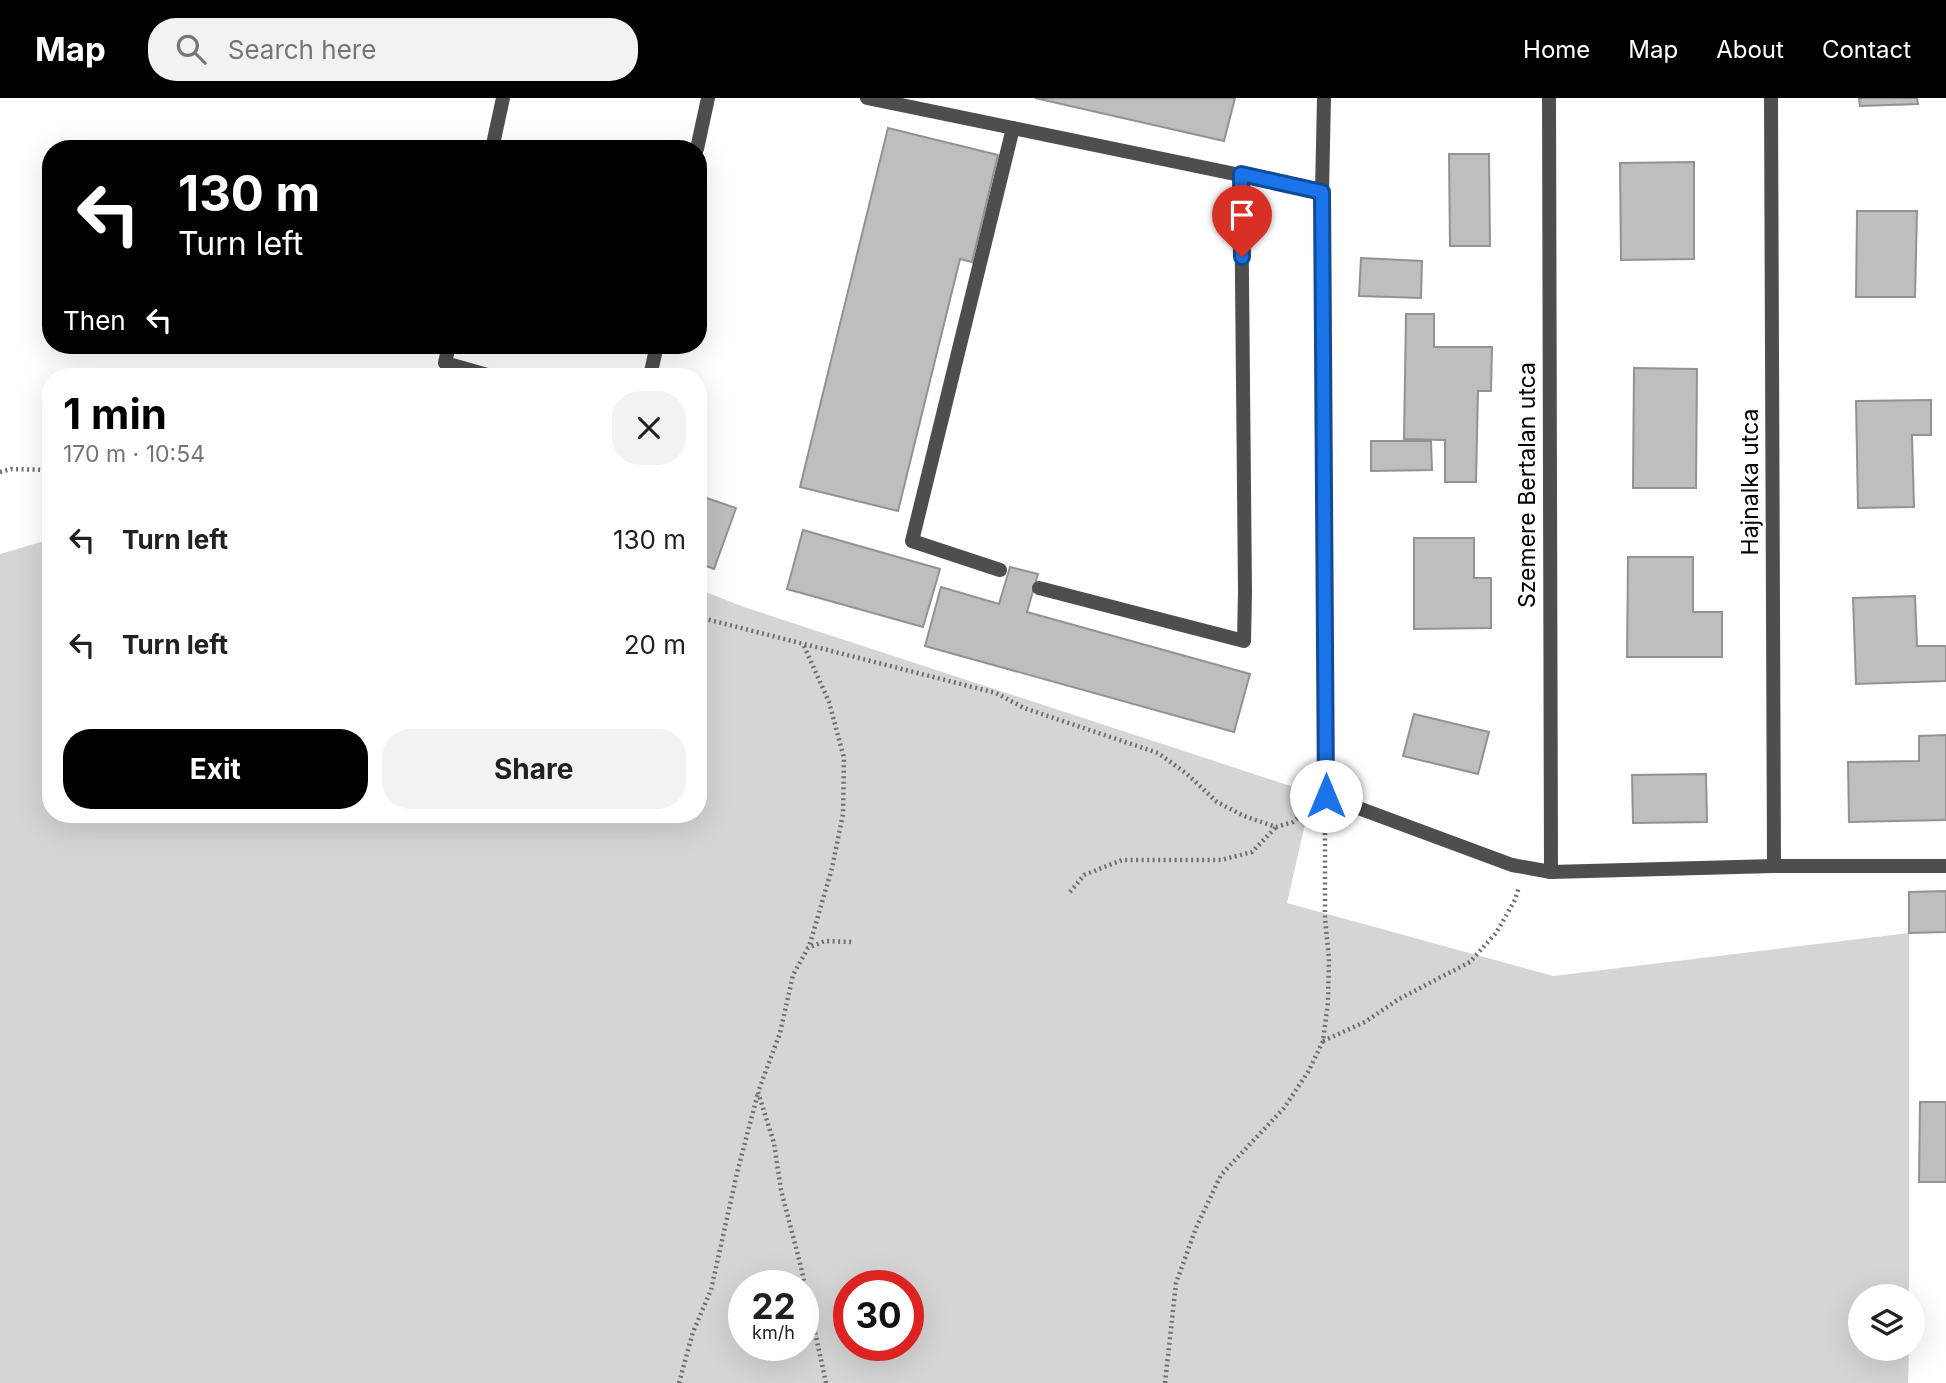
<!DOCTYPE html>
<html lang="en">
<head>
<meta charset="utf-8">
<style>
  :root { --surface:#fff; --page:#f2f2f2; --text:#202124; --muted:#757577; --accent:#000 }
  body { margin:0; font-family:Inter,sans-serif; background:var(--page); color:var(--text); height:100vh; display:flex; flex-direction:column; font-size:26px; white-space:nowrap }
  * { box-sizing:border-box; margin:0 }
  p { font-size:23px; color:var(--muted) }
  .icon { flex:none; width:38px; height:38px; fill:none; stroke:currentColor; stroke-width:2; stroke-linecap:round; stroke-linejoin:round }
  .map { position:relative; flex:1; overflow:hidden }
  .sheet { position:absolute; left:42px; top:270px; width:665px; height:455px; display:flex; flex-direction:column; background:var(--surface); border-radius:28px; box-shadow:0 7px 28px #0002 }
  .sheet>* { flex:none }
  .guide { position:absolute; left:42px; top:42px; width:665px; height:214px; border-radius:28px; box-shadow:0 7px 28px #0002; background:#000; color:#fff; overflow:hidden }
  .fabs { position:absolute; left:1848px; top:1186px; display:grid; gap:14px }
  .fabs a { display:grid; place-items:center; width:77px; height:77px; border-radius:50%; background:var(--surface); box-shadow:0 7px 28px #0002; font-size:35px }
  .speed { position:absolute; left:728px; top:1172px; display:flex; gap:14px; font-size:35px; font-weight:700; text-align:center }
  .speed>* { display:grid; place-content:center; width:91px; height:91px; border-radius:50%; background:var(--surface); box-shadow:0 7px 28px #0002; line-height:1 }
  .speed small { font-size:18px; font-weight:400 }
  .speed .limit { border:10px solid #d22; background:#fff; color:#111 }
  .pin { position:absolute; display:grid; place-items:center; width:60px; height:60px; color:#fff; margin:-72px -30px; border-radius:50% 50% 50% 0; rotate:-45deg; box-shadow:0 0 7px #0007 }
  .pin .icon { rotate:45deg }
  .me { position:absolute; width:77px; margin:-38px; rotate:0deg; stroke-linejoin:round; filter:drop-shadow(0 0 5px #0008) }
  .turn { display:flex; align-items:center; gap:24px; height:147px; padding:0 21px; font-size:32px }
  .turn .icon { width:91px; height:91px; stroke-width:2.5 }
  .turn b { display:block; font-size:49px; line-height:60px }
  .then { display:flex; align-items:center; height:66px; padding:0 21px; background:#0003; gap:14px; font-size:26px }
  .round { display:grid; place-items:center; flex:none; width:74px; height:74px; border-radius:28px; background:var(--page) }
  .summary { display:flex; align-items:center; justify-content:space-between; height:119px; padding:0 21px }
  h1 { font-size:42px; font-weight:700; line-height:52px; color:var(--accent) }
  .action { display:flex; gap:14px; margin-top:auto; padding:14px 21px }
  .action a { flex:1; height:80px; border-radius:28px; background:var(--accent); color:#fff; font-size:28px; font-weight:700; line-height:80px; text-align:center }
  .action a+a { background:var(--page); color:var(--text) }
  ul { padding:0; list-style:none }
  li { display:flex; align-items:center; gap:21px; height:105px; padding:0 21px }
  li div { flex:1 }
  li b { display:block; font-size:26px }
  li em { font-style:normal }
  header { display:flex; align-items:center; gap:42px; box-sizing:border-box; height:98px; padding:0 35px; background:var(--accent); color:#fff }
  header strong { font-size:33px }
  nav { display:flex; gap:38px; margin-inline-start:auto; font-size:24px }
  .search { width:490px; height:63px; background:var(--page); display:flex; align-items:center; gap:18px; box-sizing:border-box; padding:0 24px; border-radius:28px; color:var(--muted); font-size:26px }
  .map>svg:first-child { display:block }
  .green { fill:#d5d5d5; fill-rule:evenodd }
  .building { fill:#bebebe; stroke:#929292; stroke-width:2 }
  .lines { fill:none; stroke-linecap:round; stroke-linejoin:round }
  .path { stroke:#707070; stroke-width:4.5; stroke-dasharray:2 3.5; stroke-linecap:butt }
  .service { stroke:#4e4e4e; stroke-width:14 }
  .minor { stroke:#4e4e4e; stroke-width:14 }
  .route-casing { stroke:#114b97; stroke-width:18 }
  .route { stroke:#1a73e8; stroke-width:12 }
  .labels { text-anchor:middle; stroke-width:6; stroke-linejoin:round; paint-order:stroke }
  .street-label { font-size:23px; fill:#000; stroke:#fff }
</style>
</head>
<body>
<header>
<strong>Map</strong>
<div class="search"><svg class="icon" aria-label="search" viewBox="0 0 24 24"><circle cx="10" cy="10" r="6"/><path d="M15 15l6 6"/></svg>Search here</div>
<nav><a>Home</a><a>Map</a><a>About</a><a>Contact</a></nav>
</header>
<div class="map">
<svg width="1946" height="1285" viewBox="0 0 1946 1285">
  <rect width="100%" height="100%" fill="#fff"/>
  <path class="green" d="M51,441V716H698V491L744,509L1312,695L1287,805L1553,878L1909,835V1199H1860V1251H1909L1908,1285H0V456ZM744,1188H803V1248H744ZM849,1188H908V1248H849Z"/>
  <g class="building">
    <path d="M1035,0H1235L1224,43Z"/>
    <path d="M1859,0H1917L1918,6L1860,8Z"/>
    <path d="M888,30L998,57L972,164L960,161L898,413L800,389Z"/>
    <path d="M1449,56H1489L1490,148H1450Z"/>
    <path d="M1694,64V161L1621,162L1620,65Z"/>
    <path d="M1857,113H1917L1915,199H1856Z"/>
    <path d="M1361,160L1422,163L1421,200L1359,198Z"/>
    <path d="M1406,216H1434V249H1492L1491,293H1478L1476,384H1445V342L1404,341Z"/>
    <path d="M1634,270L1697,271L1696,390H1633Z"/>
    <path d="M1931,302V337H1912L1914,409L1858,410L1856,303Z"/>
    <path d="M1371,343H1431L1432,372L1371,373Z"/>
    <path d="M698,397L736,410L714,471L698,465Z"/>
    <path d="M803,432L940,471L923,529L787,491Z"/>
    <path d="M1414,440H1474V480H1491V530L1414,531Z"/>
    <path d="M1628,459H1693V514H1722V559H1627Z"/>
    <path d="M1010,469L1038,476L1027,514L1250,576L1234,634L925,548L941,489L999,506Z"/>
    <path d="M1915,498L1917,548H1946V583L1856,586L1853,500Z"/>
    <path d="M1414,616L1489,634L1478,676L1403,658Z"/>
    <path d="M1946,637V722L1849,724L1848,664L1919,663V638Z"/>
    <path d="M1706,676L1707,724L1633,725L1632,677Z"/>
    <path d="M1946,793V834L1909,835V794Z"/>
    <path d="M1920,1004H1946V1084H1919Z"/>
  </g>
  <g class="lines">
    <g class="path">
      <path d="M0,374L11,371L51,372"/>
      <path d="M698,519L996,595L1024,610L1158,655L1187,676L1217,704L1244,718L1276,729L1293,724L1308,711"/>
      <path d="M804,548L829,604L844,660L843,716L832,770L809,849"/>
      <path d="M1070,794L1084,777L1122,762H1221L1252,754L1276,729"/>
      <path d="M1323,943L1365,924L1399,901L1470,864L1496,835L1515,802L1519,789"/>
      <path d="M679,1285L693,1234L711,1192L737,1075L758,995"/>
      <path d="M826,1285L801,1169L781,1092L774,1045L758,994L780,935L793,877L808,850L825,843L854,844"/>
      <path d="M1165,1285L1176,1185L1196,1130L1221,1077L1284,1010L1308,974L1323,943L1328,904L1329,861L1325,820V720"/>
    </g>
    <g class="service">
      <path d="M867,0L1013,30"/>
      <path d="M492,51L503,0"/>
      <path d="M697,51L708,0"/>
      <path d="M449,247L445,265L491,278"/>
      <path d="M650,278L657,247"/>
      <path d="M1000,472L912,443L1013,30L1322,94"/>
      <path d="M1039,490L1244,543L1245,494L1241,76"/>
    </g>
    <g class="minor">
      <path d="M1324,0L1322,94L1326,698L1512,767L1551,774L1774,768H1946"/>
      <path d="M1549,0L1551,774"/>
      <path d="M1771,0L1774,768"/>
    </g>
  </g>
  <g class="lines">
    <defs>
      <path id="route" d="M1242,159L1241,76L1322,94L1326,698"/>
    </defs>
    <use href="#route" class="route-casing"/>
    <use href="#route" class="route"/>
  </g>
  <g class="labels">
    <g class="street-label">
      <text transform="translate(1750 384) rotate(-90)" y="8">Hajnalka utca</text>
      <text transform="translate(1527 387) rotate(-90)" y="8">Szemere Bertalan utca</text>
    </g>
  </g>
</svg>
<div class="fabs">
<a><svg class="icon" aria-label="layers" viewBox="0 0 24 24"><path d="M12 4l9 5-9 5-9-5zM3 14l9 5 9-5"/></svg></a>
</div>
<div class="speed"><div>22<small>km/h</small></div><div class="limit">30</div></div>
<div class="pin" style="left:1242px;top:159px;background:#d93025"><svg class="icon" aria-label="arrive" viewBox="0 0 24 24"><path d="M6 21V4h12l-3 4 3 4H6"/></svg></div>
<svg class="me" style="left:1326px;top:698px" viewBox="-20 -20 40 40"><circle r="19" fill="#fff"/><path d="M0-13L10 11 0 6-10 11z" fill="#1a73e8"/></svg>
<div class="guide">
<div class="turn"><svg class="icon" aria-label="left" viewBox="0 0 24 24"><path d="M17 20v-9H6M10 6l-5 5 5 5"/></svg><div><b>130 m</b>Turn left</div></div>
<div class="then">Then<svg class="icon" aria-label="left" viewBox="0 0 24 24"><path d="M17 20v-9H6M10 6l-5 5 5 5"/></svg></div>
</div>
<section class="sheet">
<div class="summary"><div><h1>1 min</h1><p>170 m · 10:54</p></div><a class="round"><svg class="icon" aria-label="close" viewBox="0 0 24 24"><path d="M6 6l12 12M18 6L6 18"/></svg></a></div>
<ul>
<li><svg class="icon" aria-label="left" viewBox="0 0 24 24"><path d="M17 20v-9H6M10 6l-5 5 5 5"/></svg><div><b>Turn left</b></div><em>130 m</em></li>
<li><svg class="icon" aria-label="left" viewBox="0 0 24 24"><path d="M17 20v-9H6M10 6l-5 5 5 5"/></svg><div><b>Turn left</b></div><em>20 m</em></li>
</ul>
<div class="action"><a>Exit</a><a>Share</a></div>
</section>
</div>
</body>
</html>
